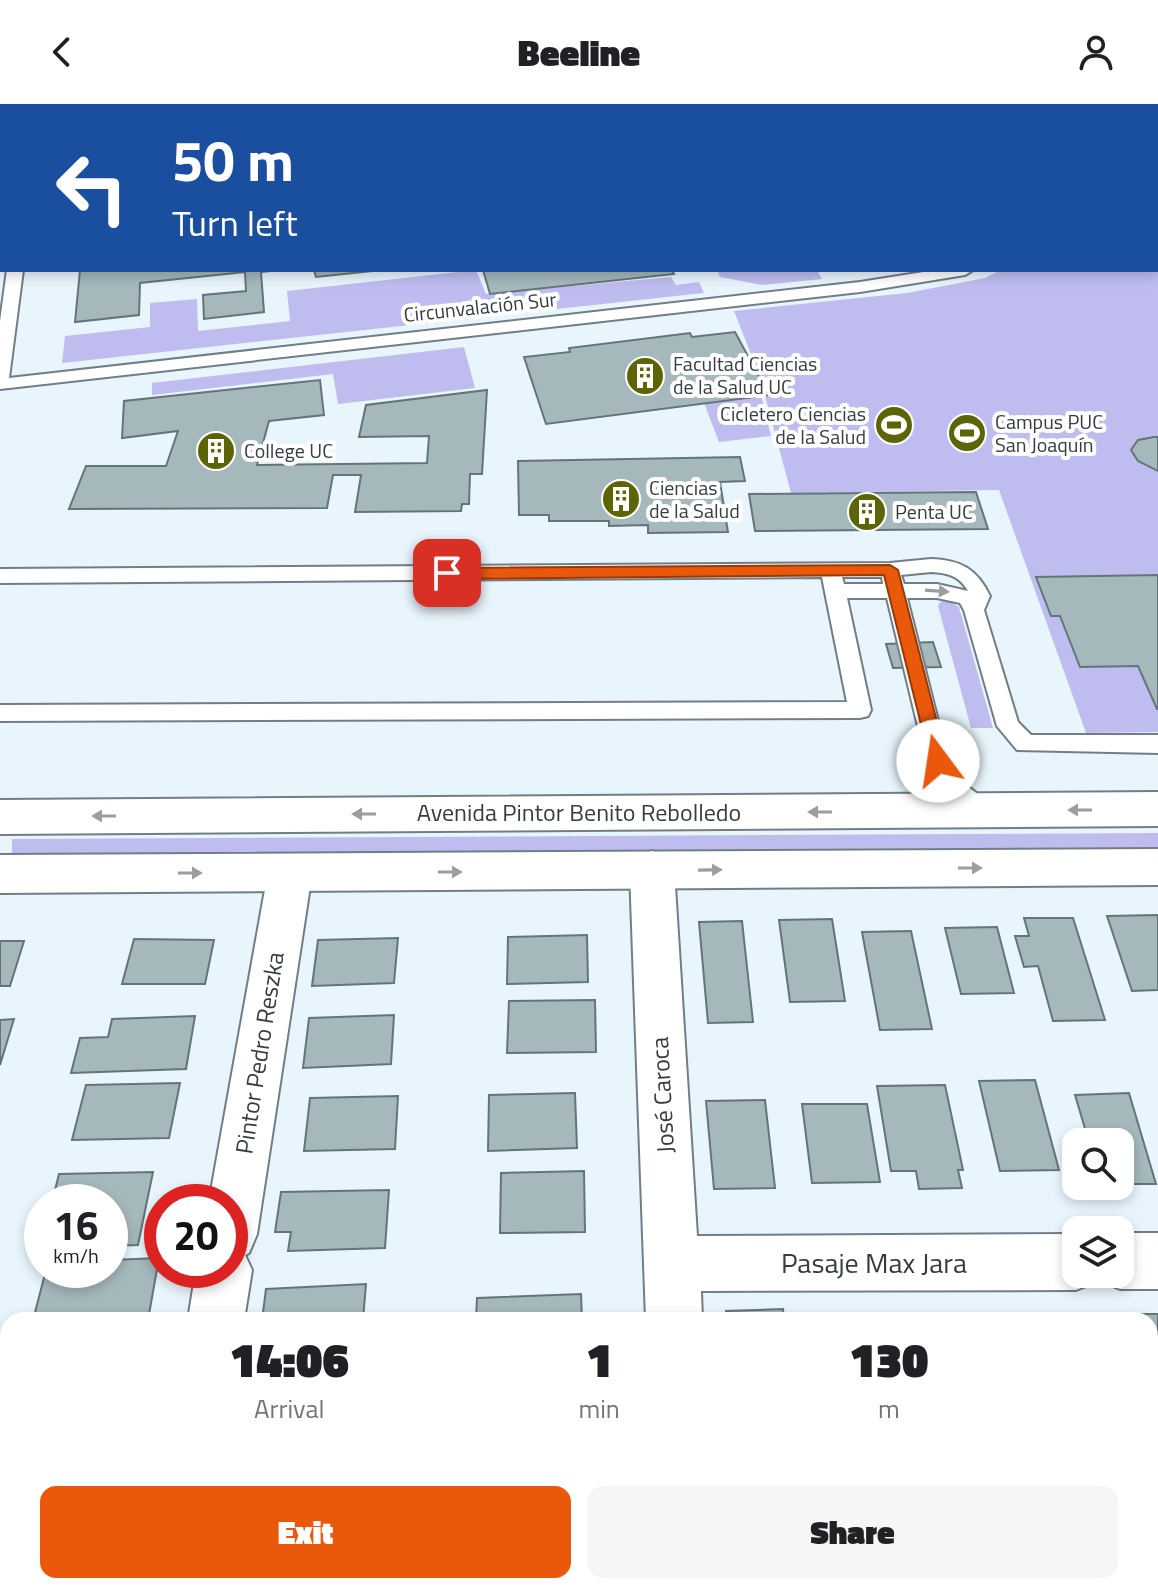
<!DOCTYPE html>
<html lang="en">
<head>
<meta charset="utf-8">
<style>
  :root { --surface:#fff; --page:#f6f6f6; --text:#202124; --muted:#757577; --accent:#ea580c }
  body { margin:0; font-family:"Titillium Web",sans-serif; background:var(--page); color:var(--text); height:100vh; display:flex; flex-direction:column; font-size:30px; white-space:nowrap }
  * { box-sizing:border-box; margin:0 }
  p { font-size:26px; color:var(--muted) }
  .icon { flex:none; width:44px; height:44px; fill:none; stroke:currentColor; stroke-width:2; stroke-linecap:round; stroke-linejoin:round }
  .map { position:relative; flex:1; overflow:hidden }
  .side { position:absolute; left:0px; top:1208px; width:1158px; height:282px; display:flex; flex-direction:column; background:var(--surface); border-radius:24px 24px 0 0; box-shadow:0 4px 12px #0003 }
  .side>* { flex:none }
  .top-card { position:absolute; left:0px; top:0px; width:1158px; height:168px; box-shadow:0 4px 12px #0003; background:#1a4fa0; color:#fff; overflow:hidden }
  .controls { position:absolute; left:1062px; top:1024px; display:grid; gap:16px }
  .controls a { display:grid; place-items:center; width:72px; height:72px; border-radius:16px; background:var(--surface); box-shadow:0 4px 12px #0003; font-size:40px }
  .speed { position:absolute; left:24px; top:1080px; display:flex; gap:16px; font-size:40px; font-weight:700; text-align:center }
  .speed>* { display:grid; place-content:center; width:104px; height:104px; border-radius:50%; background:var(--surface); box-shadow:0 4px 12px #0003; line-height:1 }
  .speed small { font-size:20px; font-weight:400 }
  .speed .limit { border:12px solid #d22; background:#fff; color:#111 }
  .pin { position:absolute; display:grid; place-items:center; width:68px; height:68px; color:#fff; margin:-34px; border-radius:16px; box-shadow:0 4px 12px #0006 }
  .me { position:absolute; width:88px; margin:-44px; rotate:346deg; stroke-linejoin:round; filter:drop-shadow(0 0 6px #0008) }
  .turn { display:flex; align-items:center; gap:28px; height:168px; padding:0 40px; font-size:36px }
  .turn .icon { width:104px; height:104px; stroke-width:2.5 }
  .turn b { display:block; font-size:56px; line-height:68px }
  .eta { display:flex; justify-content:space-evenly; align-items:center; height:136px; text-align:center }
  .eta b { font-size:48px; font-weight:800; line-height:56px }
  .cta { display:flex; gap:16px; margin-top:auto; padding:16px 40px }
  .cta a { flex:1; height:92px; border-radius:16px; background:var(--accent); color:#fff; font-size:32px; font-weight:800; line-height:92px; text-align:center }
  .cta a+a { background:var(--page); color:var(--text) }
  header { display:flex; justify-content:space-between; align-items:center; height:104px; padding:0 40px; background:var(--surface); font-size:36px; font-weight:800 }
  .map>svg:first-child { display:block }
  .green { fill:#bfbdf0 }
  .building { fill:#a5b8bc; stroke:#647579; stroke-width:2 }
  .lines { fill:none; stroke-linecap:round; stroke-linejoin:round }
  .service-casing { stroke:#717e87; stroke-width:4 }
  .minor-casing { stroke:#717e87; stroke-width:4 }
  .tertiary-casing { stroke:#717e87; stroke-width:4 }
  .service { fill:#fff; fill-rule:evenodd }
  .minor { fill:#fff; fill-rule:evenodd }
  .tertiary { fill:#fff; fill-rule:evenodd }
  .oneway { fill:#9a9ea0 }
  .route { fill:#ea580c; stroke:#983908; stroke-width:2 }
  .labels { text-anchor:middle; stroke-width:8; stroke-linejoin:round; paint-order:stroke }
  .far-street-label { font-size:20px; fill:#363c40; stroke:#fff }
  .far-poi-label { font-size:20px; fill:#363c40; stroke:#fff; text-anchor:start }
  .street-label { font-size:24px; fill:#363c40; stroke:#fff }
  .near-street-label { font-size:28px; fill:#363c40; stroke:#fff }
</style>
</head>
<body>
<header><svg class="icon" aria-label="back" viewBox="0 0 24 24"><path d="M15 5l-7 7 7 7"/></svg>Beeline<svg class="icon" aria-label="person" viewBox="0 0 24 24"><circle cx="12" cy="8" r="4"/><path d="M4 21q1-7 8-7t8 7"/></svg></header>
<div class="map">
<svg width="1158" height="1489" viewBox="0 0 1158 1489">
  <rect width="100%" height="100%" fill="#e9f5fd"/>
  <g class="green">
    <path d="M933,0H1158V628L1086,629L999,386L791,389L760,273L734,207L907,189L985,174L1001,166H1156V2Z"/>
    <path d="M476,166L486,190L671,173L676,181L699,178L704,189L62,259L65,232L150,223V199L197,195L198,227L290,217L287,187Z"/>
    <path d="M717,166H817L822,175L762,181L720,173Z"/>
    <path d="M464,243L475,284L338,300L333,270L152,291V279Z"/>
    <path d="M761,291L771,332L719,338L704,299Z"/>
    <path d="M946,496L959,503L993,624H971L938,502L940,498Z"/>
    <path d="M1158,729V745L12,753V735Z"/>
  </g>
  <g class="building">
    <path d="M79,0H171L79,2Z"/>
    <path d="M244,0H363V2H222Z"/>
    <rect x="379" y="0" width="83" height="2"/>
    <path d="M553,0H628L629,2H553Z"/>
    <path d="M709,0H783L784,2H710Z"/>
    <path d="M80,166H279L261,168L264,208L204,215L203,191L246,187L245,168L140,179L139,211L75,218Z"/>
    <path d="M314,166H382L316,173Z"/>
    <path d="M483,166H672L674,170L490,190Z"/>
    <path d="M735,228L769,291L546,320L524,253L570,248L569,244L690,229L692,233Z"/>
    <path d="M320,276L324,311L269,317L257,361L427,359L429,332L359,333L366,301L487,286L482,370H470L469,400H462L461,407L355,408L361,371H333L327,404L69,405L86,362H166L178,327L122,334L124,297Z"/>
    <path d="M1154,333H1158V367L1138,357L1131,346L1138,336Z"/>
    <path d="M740,353L745,377L720,378L728,428L648,429V421L609,422V417H549V411H519L518,357Z"/>
    <path d="M976,388L988,425L755,427L749,390Z"/>
    <path d="M1158,471V605H1157L1138,562L1080,563L1060,512H1051L1036,473Z"/>
    <path d="M933,538L941,563L893,564L886,540Z"/>
    <path d="M1158,811V886L1132,887L1107,812Z"/>
    <path d="M1024,814H1073L1105,916L1053,917L1038,862L1024,863L1015,832H1029Z"/>
    <path d="M832,815L845,897L790,898L779,816Z"/>
    <path d="M742,817L753,918L708,919L699,818Z"/>
    <path d="M997,823L1014,889L961,890L945,824Z"/>
    <path d="M911,827L932,925L880,926L862,828Z"/>
    <path d="M587,831L588,878L507,880L508,833Z"/>
    <path d="M398,834L394,879L312,882L318,836Z"/>
    <path d="M134,835L214,836L205,880H122Z"/>
    <path d="M0,837H24L10,882H0Z"/>
    <path d="M595,896L596,948L507,949L509,897Z"/>
    <path d="M394,911L391,960L303,964L309,914Z"/>
    <path d="M195,912L186,965L71,969L80,934L108,933L112,915Z"/>
    <path d="M14,915L0,961V916Z"/>
    <path d="M1035,976L1059,1066L1000,1067L979,977Z"/>
    <path d="M180,979L169,1034L72,1036L86,981Z"/>
    <path d="M945,981L963,1066H958L962,1084L919,1085L916,1067H891L877,982Z"/>
    <path d="M575,989L577,1044L488,1047L489,991Z"/>
    <path d="M1129,989L1156,1080H1120V1038H1089L1075,991Z"/>
    <path d="M398,992L395,1045L304,1047L310,994Z"/>
    <path d="M765,996L775,1084L714,1085L706,997Z"/>
    <path d="M802,1000H867L880,1078L812,1079Z"/>
    <path d="M584,1067L585,1128L500,1129L501,1069Z"/>
    <path d="M153,1068L138,1141L110,1142V1098H52L59,1070Z"/>
    <path d="M389,1086L385,1144L288,1147L291,1128H275L281,1088Z"/>
    <path d="M159,1154L148,1216H33L46,1166H110V1156Z"/>
    <path d="M366,1180L363,1216H262L266,1185Z"/>
    <path d="M581,1190L582,1216H476L477,1194Z"/>
    <path d="M783,1205L784,1216H726V1207Z"/>
    <path d="M1095,1210L1097,1216H1028L1027,1211Z"/>
    <path d="M1135,1210H1158V1292L1150,1263V1216H1137Z"/>
    <path d="M8,1328V1388H0V1360Z"/>
    <rect x="0" y="1393" width="8" height="89"/>
    <path d="M1150,1434L1158,1457V1489H1079L1078,1482H1150Z"/>
    <path d="M245,1482H339V1489H244Z"/>
    <path d="M837,1482L838,1489H743L742,1484Z"/>
    <path d="M857,1482H931L932,1489H858Z"/>
    <path d="M984,1482H1053L1055,1489H985Z"/>
  </g>
  <g class="lines">
    <defs>
      <g id="service">
        <rect x="33" y="0" width="14" height="2"/>
        <path d="M907,0H921L923,2H909Z"/>
        <path d="M7,166H23L9,274L860,178L936,166H973L965,171L860,188L0,285V217Z"/>
        <path d="M931,455C961,456 977,465 990,492L984,506L1018,618L1031,631H1158V649L1017,646L997,622L964,506L960,499L937,494H907L950,664C963,684 987,693 994,705L990,712L982,714L948,695L928,664L887,494H847L871,606L868,612L860,614L0,617V601L847,598L822,473L0,479V465L890,459ZM931,468C947,469 959,471 968,487L937,480H904L901,471ZM842,473H882L883,480H844Z"/>
      </g>
      <g id="minor">
        <path d="M652,747L668,753L674,766L697,1132L1076,1130V1170H1120V1129H1158V1185H1120L1100,1177L1098,1171L1096,1178L1076,1186L701,1187L702,1216H646L630,766L636,753Z"/>
        <path d="M290,750L306,756L312,769L257,1130L249,1149L245,1151L252,1166L244,1216H188L196,1166H230V1098H209L268,769L274,756Z"/>
        <path d="M140,1482H204L202,1489H138Z"/>
        <rect x="656" y="1482" width="64" height="7"/>
      </g>
      <g id="tertiary">
        <path d="M1158,688V722L0,730V696Z"/>
        <path d="M1158,745V781L0,789V751Z"/>
      </g>
    </defs>
    <use href="#service" class="service-casing"/>
    <use href="#minor" class="minor-casing"/>
    <use href="#tertiary" class="tertiary-casing"/>
    <use href="#service" class="service"/>
    <use href="#minor" class="minor"/>
    <use href="#tertiary" class="tertiary"/>
  </g>
  <defs><path id="oneway-solid" d="M-6-.8H1V-3.2L6.5 0L1 3.2V.8H-6Z" transform="scale(2)"/></defs>
  <g class="oneway">
    <use href="#oneway-solid" transform="translate(937 487) rotate(4)"/>
    <use href="#oneway-solid" transform="translate(1080 706) rotate(180)"/>
    <use href="#oneway-solid" transform="translate(820 708) rotate(180)"/>
    <use href="#oneway-solid" transform="translate(364 710) rotate(180)"/>
    <use href="#oneway-solid" transform="translate(104 712) rotate(180)"/>
    <use href="#oneway-solid" transform="translate(970 764)"/>
    <use href="#oneway-solid" transform="translate(710 766) rotate(-1)"/>
    <use href="#oneway-solid" transform="translate(450 768)"/>
    <use href="#oneway-solid" transform="translate(190 769)"/>
  </g>
  <path class="route" d="M890,461L898,466L947,657L938,663L930,657L884,471L447,475L439,469L447,464Z"/>
  <defs>
    <symbol id="building-disc" viewBox="-11 -11 22 22"><circle r="9.5" fill="#5b6505" stroke="#fff"/><path d="M-4-6H4V6H1V3H-1V6H-4ZM-2.5-4.3h1.7v1.8h-1.7ZM.8-4.3h1.7v1.8H.8ZM-2.5-1h1.7V.8h-1.7ZM.8-1h1.7V.8H.8Z" fill="#fff"/></symbol>
    <symbol id="stadium-disc" viewBox="-11 -11 22 22"><circle r="9.5" fill="#5b6505" stroke="#fff"/><path d="M0-5a6.5 5 0 1 0 0 10a6.5 5 0 1 0 0-10ZM-3.5-1.8h7v3.6h-7Z" fill="#fff"/></symbol>
  </defs>
  <g fill-rule="evenodd">
    <use href="#building-disc" x="623" y="250" width="44" height="44"/>
    <use href="#stadium-disc" x="872" y="299" width="44" height="44"/>
    <use href="#stadium-disc" x="945" y="307" width="44" height="44"/>
    <use href="#building-disc" x="194" y="325" width="44" height="44"/>
    <use href="#building-disc" x="599" y="373" width="44" height="44"/>
    <use href="#building-disc" x="845" y="386" width="44" height="44"/>
  </g>
  <g class="labels">
    <g class="far-street-label">
      <text transform="translate(480 203) rotate(-6)" y="7">Circunvalación Sur</text>
    </g>
    <g class="far-poi-label">
      <text x="673" y="267">Facultad Ciencias<tspan x="673" dy="23">de la Salud UC</tspan></text>
      <text x="866" y="317" text-anchor="end">Cicletero Ciencias<tspan x="866" dy="23">de la Salud</tspan></text>
      <text x="995" y="325">Campus PUC<tspan x="995" dy="23">San Joaquín</tspan></text>
      <text x="244" y="354">College UC</text>
      <text x="649" y="391">Ciencias<tspan x="649" dy="23">de la Salud</tspan></text>
      <text x="895" y="415">Penta UC</text>
    </g>
    <g class="street-label">
      <text x="579" y="717">Avenida Pintor Benito Rebolledo</text>
      <text transform="translate(260 949) rotate(-81)" y="8">Pintor Pedro Reszka</text>
      <text transform="translate(663 991) rotate(-93)" y="8">José Caroca</text>
    </g>
    <g class="near-street-label">
      <text x="874" y="1169">Pasaje Max Jara</text>
    </g>
  </g>
</svg>
<div class="controls">
<a><svg class="icon" aria-label="search" viewBox="0 0 24 24"><circle cx="10" cy="10" r="6"/><path d="M15 15l6 6"/></svg></a>
<a><svg class="icon" aria-label="layers" viewBox="0 0 24 24"><path d="M12 4l9 5-9 5-9-5zM3 14l9 5 9-5"/></svg></a>
</div>
<div class="speed"><div>16<small>km/h</small></div><div class="limit">20</div></div>
<div class="pin" style="left:447px;top:469px;background:#d93025"><svg class="icon" aria-label="arrive" viewBox="0 0 24 24"><path d="M6 21V4h12l-3 4 3 4H6"/></svg></div>
<svg class="me" style="left:938px;top:657px" viewBox="-20 -20 40 40"><circle r="19" fill="#fff"/><path d="M0-13L10 11 0 6-10 11z" fill="#ea580c"/></svg>
<div class="top-card">
<div class="turn"><svg class="icon" aria-label="left" viewBox="0 0 24 24"><path d="M17 20v-9H6M10 6l-5 5 5 5"/></svg><div><b>50 m</b>Turn left</div></div>
</div>
<section class="side">
<div class="eta">
<div><b>14:06</b><p>Arrival</p></div>
<div><b>1</b><p>min</p></div>
<div><b>130</b><p>m</p></div>
</div>
<div class="cta"><a>Exit</a><a>Share</a></div>
</section>
</div>
</body>
</html>
